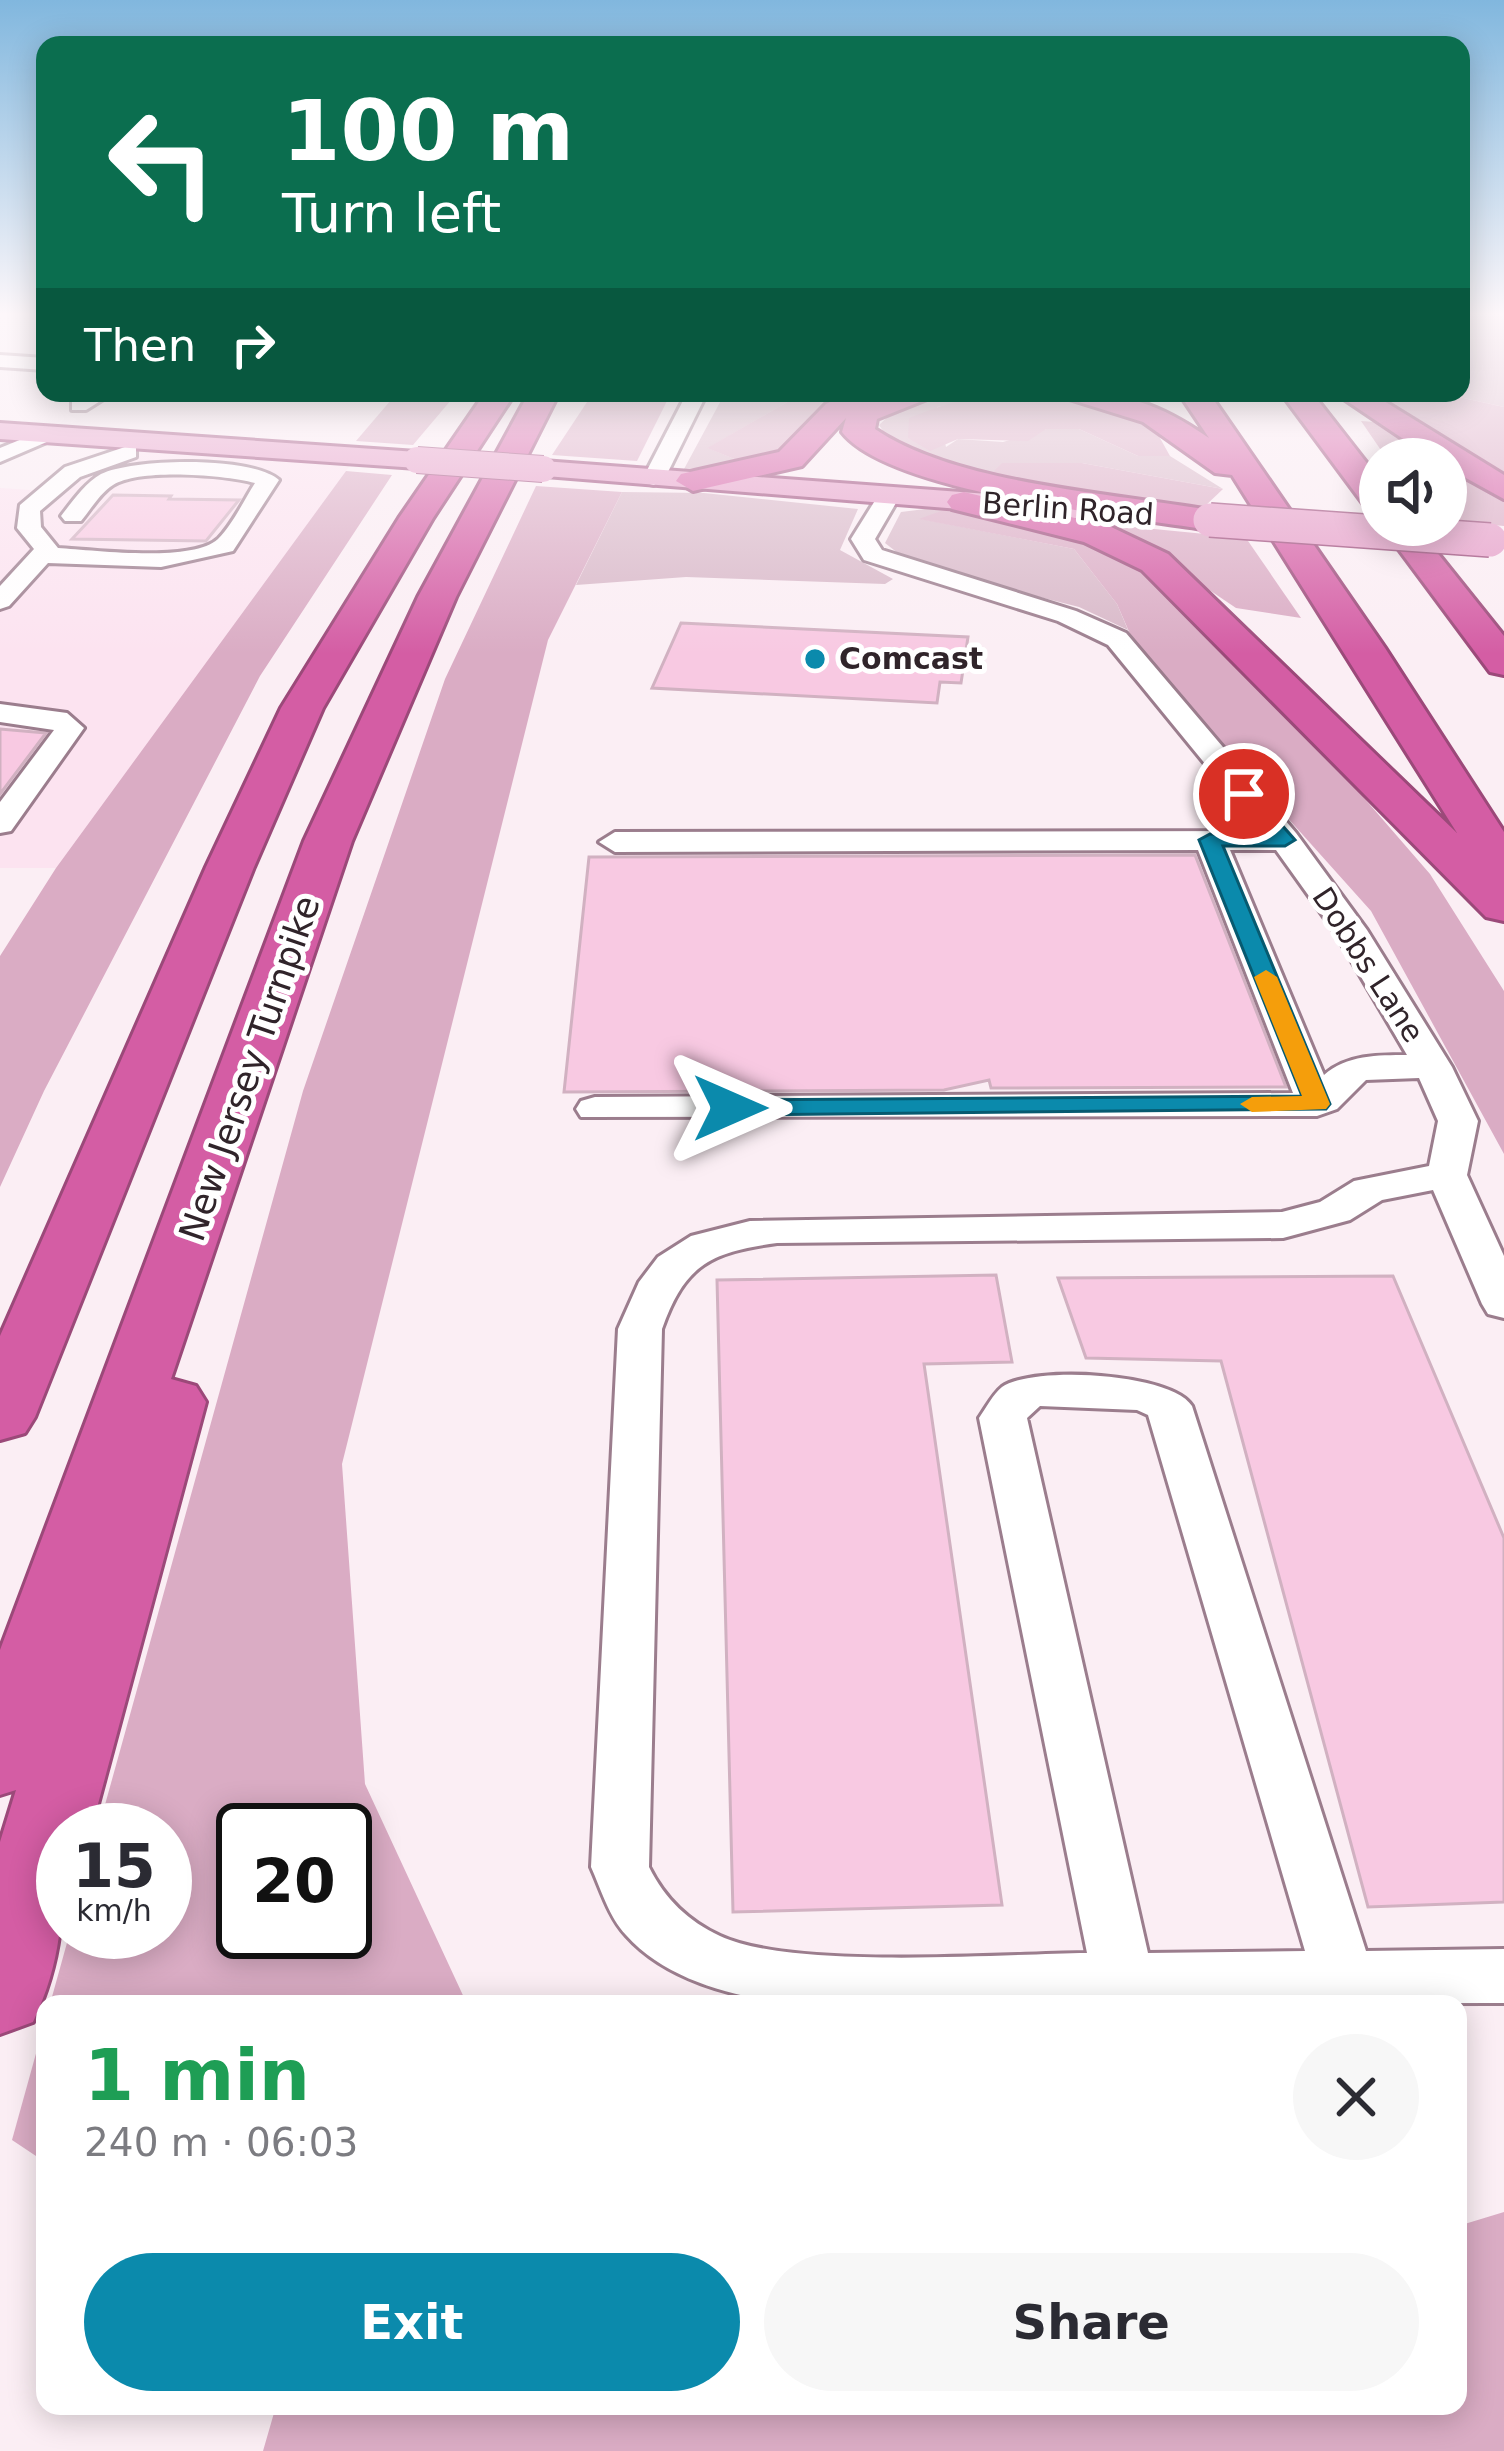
<!DOCTYPE html>
<html lang="en">
<head>
<meta charset="utf-8">
<style>
  :root { --surface:#fff; --page:#f7f7f7; --text:#2b2b33; --muted:#7c7c81; --accent:#0b8aac }
  body { margin:0; font-family:"DejaVu Sans",sans-serif; background:var(--page); color:var(--text); height:100vh; display:flex; flex-direction:column; font-size:45px; white-space:nowrap }
  * { box-sizing:border-box; margin:0 }
  p { font-size:39px; color:var(--muted) }
  .icon { flex:none; width:66px; height:66px; fill:none; stroke:currentColor; stroke-width:2; stroke-linecap:round; stroke-linejoin:round }
  .map { position:relative; flex:1; overflow:hidden }
  .drawer { position:absolute; left:36px; top:1995px; width:1431px; height:420px; display:flex; flex-direction:column; background:var(--surface); border-radius:24px; box-shadow:0 6px 30px #0003 }
  .drawer>* { flex:none }
  .top-card { position:absolute; left:36px; top:36px; width:1434px; height:366px; border-radius:24px; box-shadow:0 6px 30px #0003; background:#0b6e4f; color:#fff; overflow:hidden }
  .tools { position:absolute; left:1359px; top:438px; display:grid; gap:24px }
  .tools a { display:grid; place-items:center; width:108px; height:108px; border-radius:50%; background:var(--surface); box-shadow:0 6px 30px #0003; font-size:60px }
  .speed { position:absolute; left:36px; top:1803px; display:flex; gap:24px; font-size:60px; font-weight:700; text-align:center }
  .speed>* { display:grid; place-content:center; width:156px; height:156px; border-radius:50%; background:var(--surface); box-shadow:0 6px 30px #0003; line-height:1 }
  .speed small { font-size:30px; font-weight:400 }
  .speed .limit { border:6px solid #111; border-radius:18px; background:#fff; color:#111 }
  .pin { position:absolute; display:grid; place-items:center; width:102px; height:102px; color:#fff; margin:-51px; border:6px solid #fff; border-radius:50%; box-shadow:0 3px 12px #0007 }
  .me { position:absolute; width:132px; margin:-66px; rotate:90deg; stroke-linejoin:round; filter:drop-shadow(0 0 9px #0008) }
  .turn { display:flex; align-items:center; gap:42px; height:252px; padding:0 48px; font-size:54px }
  .turn .icon { width:156px; height:156px; stroke-width:2.5 }
  .turn b { display:block; font-size:84px; line-height:102px }
  .then { display:flex; align-items:center; height:114px; padding:0 48px; background:#0003; gap:24px; font-size:45px }
  .round { display:grid; place-items:center; flex:none; width:126px; height:126px; border-radius:63px; background:var(--page) }
  .summary { display:flex; align-items:center; justify-content:space-between; height:204px; padding:0 48px }
  h1 { font-size:72px; font-weight:800; line-height:90px; color:#1e9e55 }
  .cta { display:flex; gap:24px; margin-top:auto; padding:24px 48px }
  .cta a { flex:1; height:138px; border-radius:72px; background:var(--accent); color:#fff; font-size:48px; font-weight:800; line-height:138px; text-align:center }
  .cta a+a { background:var(--page); color:var(--text) }
  .map>svg:first-child { display:block }
  .built { fill:#fce3f0 }
  .green { fill:#d8b8c8 }
  .forest { fill:#daacc4; fill-rule:evenodd }
  .building { fill:#f8c9e2; stroke:#d1b1c1; stroke-width:3 }
  .lines { fill:none; stroke-linecap:round; stroke-linejoin:round }
  .minor-casing { stroke:#9b7d8d; stroke-width:6 }
  .major-casing { stroke:#9b4979; stroke-width:6 }
  .highway-casing { stroke:#9b4979; stroke-width:6 }
  .minor { fill:#fff; fill-rule:evenodd }
  .major { fill:#e59ec8; fill-rule:evenodd }
  .highway { fill:#d45da4; fill-rule:evenodd }
  .major-bridge-far1-casing { stroke:#9b4979; stroke-width:28; stroke-linecap:butt }
  .major-bridge-casing { stroke:#9b4979; stroke-width:36; stroke-linecap:butt }
  .major-bridge-far1 { stroke:#e59ec8; stroke-width:26 }
  .major-bridge { stroke:#e59ec8; stroke-width:33 }
  .route { fill:#0b8aac; stroke:#075a70; stroke-width:3 }
  .slow { fill:#f59e0b }
  .poi-dot { fill:#0b8aac; stroke:#fff; stroke-width:4.5 }
  .labels { text-anchor:middle; stroke-width:10; stroke-linejoin:round; paint-order:stroke }
  .far-street-label { font-size:30px; fill:#30242a; stroke:#fff }
  .far-poi-label { font-size:30px; font-weight:bold; fill:#30242a; stroke:#fff; text-anchor:start }
  .street-label { font-size:36px; fill:#30242a; stroke:#fff }
</style>
</head>
<body>
<div class="map">
<svg width="1504" height="2451" viewBox="0 0 1504 2451">
  <rect width="100%" height="100%" fill="#fbeef4"/>
  <path class="built" d="M171,443L357,456L56,868H0V488L46,491L87,461Z"/>
  <g class="green">
    <path d="M1461,311L1504,315V407L1441,393H1461Z"/>
    <path d="M725,393H803L708,448L749,465L684,469Z"/>
    <path d="M948,393L1047,396H1012L1000,403L973,400L937,407L946,447L958,439L1003,442L1046,429H1079L1138,456H1170L1223,489L1082,463L979,474L892,444L879,425L897,408Z"/>
    <path d="M622,492L704,493L858,509L840,550L893,579L885,584L686,577L576,585Z"/>
    <path d="M957,505L922,519L1074,549L1117,604L1128,630L1079,607L913,565L885,543L901,512Z"/>
  </g>
  <g class="forest">
    <path d="M397,393H457L413,445L356,441Z"/>
    <path d="M593,393H671L637,461L552,455Z"/>
    <path d="M803,393H858L790,451L749,465L707,448Z"/>
    <path d="M1372,393H1441L1504,407V481Z"/>
    <path d="M1012,396L1083,399L1150,420L1170,456H1138L1079,429H1046L1028,441L958,439L930,451L908,438L909,418C928,411 954,399 975,400C991,401 997,405 1012,396Z"/>
    <path d="M1361,421L1388,423L1504,491V526L1446,521V459H1387Z"/>
    <path d="M1002,463H1082L1223,489L1204,507C1131,503 1062,490 990,475Z"/>
    <path d="M346,471L392,475L260,676L44,1091L0,1187V956L56,868Z"/>
    <path d="M536,486L622,492L548,640L342,1464L365,1784L467,2004H50L70,1932H165V1830H98L303,1091L445,679ZM243,1830H345V1932H243Z"/>
    <path d="M957,505L1124,549L1234,648L1430,874L1504,991V1154L1371,911L1137,650L1117,604L1074,549L919,519Z"/>
    <path d="M1113,525L1246,538L1301,618L1236,608Z"/>
    <path d="M45,2021V2162L12,2140Z"/>
    <path d="M1504,2212V2451H263L276,2406H1458V2226Z"/>
  </g>
  <g class="building">
    <path d="M113,495L171,496L169,499L239,500L206,541L72,539Z"/>
    <path d="M681,623L968,637L961,683L940,682L937,703L652,688Z"/>
    <path d="M0,729L46,733L0,794Z"/>
    <path d="M1195,855L1286,1087L991,1088L989,1080L944,1090L564,1092L589,857Z"/>
    <path d="M996,1275L1012,1362L924,1364L1002,1905L733,1912L717,1280Z"/>
    <path d="M1393,1276L1504,1538V1902L1368,1907L1221,1361L1086,1358L1058,1278Z"/>
  </g>
  <g class="lines">
    <defs>
      <g id="minor">
        <path d="M0,355L45,358V370L0,367Z"/>
        <path d="M88,393H113L86,410H72V402Z"/>
        <path d="M687,393H707L665,478L654,485L646,483L643,478Z"/>
        <path d="M49,428L60,434L56,438L0,462V448Z"/>
        <path d="M128,446L136,447V457L80,477L40,511L41,527L58,548C93,550 192,563 218,539C233,524 244,500 255,483C224,475 140,468 113,485C100,493 91,509 81,521H65L61,516C72,502 85,483 101,474C134,458 252,456 279,480L233,551L161,567L48,563L9,606L0,609V586L34,549L17,528L20,505L65,467Z"/>
        <path d="M889,489L900,496L875,539L882,550L1076,611L1126,633L1296,833L1367,930L1452,1067L1478,1121L1467,1175L1504,1256V1318L1488,1314L1482,1304L1433,1190L1382,1200L1350,1220L1283,1238L777,1243C711,1252 685,1264 662,1329L649,1867C665,1899 688,1921 720,1936C793,1970 1000,1954 1087,1953L979,1418C986,1408 993,1394 1002,1387C1033,1365 1172,1373 1192,1406L1366,1951L1504,1949V2003L790,2004C732,1996 666,1980 626,1935C609,1917 601,1889 591,1867L618,1329L639,1282L658,1257L691,1236L750,1221L1282,1212L1320,1202L1354,1181L1429,1166L1438,1121L1419,1078L1366,1080L1337,1109L1317,1116L581,1117L576,1109L581,1101L595,1097L1293,1093L1198,850L615,852L599,842L615,832L1260,831L1108,645L1058,621L864,560L851,539L881,491ZM1230,850H1276L1334,931L1407,1055C1378,1055 1346,1055 1324,1075ZM1040,1406L1137,1410L1148,1415L1305,1951L1148,1953L1027,1418Z"/>
        <path d="M0,704L67,713L84,728L11,831L0,833V802L54,730L0,722Z"/>
      </g>
      <g id="major">
        <path d="M0,423L417,452L431,460L417,468L0,439Z"/>
        <path d="M543,461L1148,506L1163,515L1148,524L533,475L529,469Z"/>
      </g>
      <g id="highway">
        <path d="M485,393H515L433,518L323,708L254,867L35,1417L25,1433L0,1440V1336L206,867L281,708L399,518Z"/>
        <path d="M529,393H559L456,597L352,841L171,1379L196,1386L206,1402L91,1830H63C63,1902 65,1955 33,2022L0,2034V1842L16,1790L0,1795V1650L304,841L418,597Z"/>
        <path d="M848,393H931L927,399L877,419L875,429C956,484 1111,493 1210,510L1222,513L1227,520L1222,527L1210,530C1130,517 889,493 842,432L846,418L802,466L693,491L676,481L681,474L779,452L826,404Z"/>
        <path d="M1065,393C1127,393 1158,403 1209,438L1179,393H1209L1385,648L1504,832V921L1486,917L1142,570L1084,542L952,509L947,502L952,495L964,492L1109,526L1168,554L1457,833L1232,475L1215,473L1143,422L1069,399Z"/>
        <path d="M1281,393H1312L1380,480V513L1368,510Z"/>
        <path d="M1335,393H1371L1504,475V499L1446,467V459H1433Z"/>
        <path d="M1380,524L1415,525L1504,636V675L1490,672Z"/>
      </g>
    </defs>
    <use href="#minor" class="minor-casing"/>
    <use href="#major" class="major-casing"/>
    <use href="#highway" class="highway-casing"/>
    <use href="#minor" class="minor"/>
    <use href="#major" class="major"/>
    <use href="#highway" class="highway"/>
    <defs>
      <path id="major-bridge-far1" d="M417,460L543,469"/>
      <path id="major-bridge" d="M1210,520L1490,540"/>
    </defs>
    <use href="#major-bridge-far1" class="major-bridge-far1-casing"/>
    <use href="#major-bridge" class="major-bridge-casing"/>
    <use href="#major-bridge-far1" class="major-bridge-far1"/>
    <use href="#major-bridge" class="major-bridge"/>
  </g>
  <linearGradient id="sky" x2="0" y2="1"><stop stop-color="#81b7de"/><stop offset="0.48" stop-color="#fdf7fa"/><stop offset="1" stop-color="#fdf7fa" stop-opacity="0"/></linearGradient>
  <rect width="1504" height="654" fill="url(#sky)"/>
  <path class="route" d="M1244,788L1251,790L1295,840L1285,846H1223L1330,1104L1326,1109L730,1115L718,1108L730,1100L1302,1096L1199,840L1210,834H1268L1234,794Z"/>
  <path class="slow" d="M1266,970L1277,977L1330,1104L1326,1109L1252,1112L1240,1104L1252,1097L1302,1096L1254,977Z"/>
  <circle class="poi-dot" cx="815" cy="659" r="12"/>
  <g class="labels">
    <g class="far-street-label">
      <text transform="translate(1068 509) rotate(4)" y="10">Berlin Road</text>
      <text transform="translate(1368 965) rotate(57)" y="10">Dobbs Lane</text>
    </g>
    <g class="far-poi-label">
      <text x="839" y="669">Comcast</text>
    </g>
    <g class="street-label">
      <text transform="translate(249 1068) rotate(-71)" y="13">New Jersey Turnpike</text>
    </g>
  </g>
</svg>
<div class="tools">
<a><svg class="icon" aria-label="sound" viewBox="0 0 24 24"><path d="M4 9h4l5-4v14l-5-4H4zM17 9q2 3 0 6"/></svg></a>
</div>
<div class="speed"><div>15<small>km/h</small></div><div class="limit">20</div></div>
<div class="pin" style="left:1244px;top:794px;background:#d93025"><svg class="icon" aria-label="arrive" viewBox="0 0 24 24"><path d="M6 21V4h12l-3 4 3 4H6"/></svg></div>
<svg class="me" style="left:730px;top:1108px" viewBox="-20 -20 40 40"><path d="M0-17L14 15 0 8-14 15z" fill="#0b8aac" stroke="#fff" stroke-width="4"/></svg>
<div class="top-card">
<div class="turn"><svg class="icon" aria-label="left" viewBox="0 0 24 24"><path d="M17 20v-9H6M10 6l-5 5 5 5"/></svg><div><b>100 m</b>Turn left</div></div>
<div class="then">Then<svg class="icon" aria-label="right" viewBox="0 0 24 24"><path d="M7 20v-9h11M14 6l5 5-5 5"/></svg></div>
</div>
<section class="drawer">
<div class="summary"><div><h1>1 min</h1><p>240 m · 06:03</p></div><a class="round"><svg class="icon" aria-label="close" viewBox="0 0 24 24"><path d="M6 6l12 12M18 6L6 18"/></svg></a></div>
<div class="cta"><a>Exit</a><a>Share</a></div>
</section>
</div>
</body>
</html>
